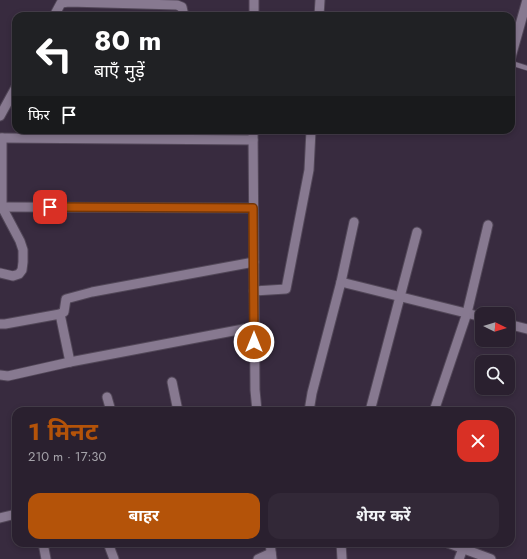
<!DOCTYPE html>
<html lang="hi">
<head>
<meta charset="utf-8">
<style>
  :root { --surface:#2a202f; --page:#322837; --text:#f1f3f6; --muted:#a5a3aa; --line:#463e4b; --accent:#b45309 }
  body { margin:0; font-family:Jost,"Noto Sans Devanagari",sans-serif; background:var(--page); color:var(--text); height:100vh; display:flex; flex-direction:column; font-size:15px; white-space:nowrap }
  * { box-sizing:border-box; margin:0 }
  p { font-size:13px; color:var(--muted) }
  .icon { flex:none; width:22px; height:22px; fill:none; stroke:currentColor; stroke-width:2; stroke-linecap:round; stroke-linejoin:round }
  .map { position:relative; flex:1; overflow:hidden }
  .panel { position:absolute; left:12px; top:407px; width:503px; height:140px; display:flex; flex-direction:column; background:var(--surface); border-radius:12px; box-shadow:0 2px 6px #0003,0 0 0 1px var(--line) }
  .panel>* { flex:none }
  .hud { position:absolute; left:12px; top:12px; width:503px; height:122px; border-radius:12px; box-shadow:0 2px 6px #0003,0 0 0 1px var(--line); background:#202124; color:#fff; overflow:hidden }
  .needle { width:26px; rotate:95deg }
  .tools { position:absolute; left:475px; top:307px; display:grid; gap:8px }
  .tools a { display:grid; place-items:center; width:40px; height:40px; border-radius:8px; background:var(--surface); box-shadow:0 2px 6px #0003,0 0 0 1px var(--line); font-size:20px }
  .pin { position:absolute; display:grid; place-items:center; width:34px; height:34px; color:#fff; margin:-17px; border-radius:8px; box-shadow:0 2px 6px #0006 }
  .me { position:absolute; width:44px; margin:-22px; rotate:0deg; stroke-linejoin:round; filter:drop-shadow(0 0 3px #0008) }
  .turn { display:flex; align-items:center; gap:14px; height:84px; padding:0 16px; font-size:18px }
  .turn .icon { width:52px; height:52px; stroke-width:2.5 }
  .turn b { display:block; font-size:28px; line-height:34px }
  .then { display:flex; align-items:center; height:38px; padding:0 16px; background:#0003; gap:8px; font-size:15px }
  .round { display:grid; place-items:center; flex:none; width:42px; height:42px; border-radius:12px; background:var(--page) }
  .head { display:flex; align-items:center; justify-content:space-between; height:68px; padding:0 16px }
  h1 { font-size:24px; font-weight:700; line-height:30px; color:var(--accent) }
  .primary-button { display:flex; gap:8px; margin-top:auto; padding:8px 16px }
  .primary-button a { flex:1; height:46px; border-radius:12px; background:var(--accent); color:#fff; font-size:16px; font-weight:700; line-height:46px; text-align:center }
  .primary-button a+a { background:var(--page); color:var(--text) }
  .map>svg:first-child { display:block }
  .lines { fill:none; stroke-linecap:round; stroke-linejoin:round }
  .service-casing { stroke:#524758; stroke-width:6 }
  .minor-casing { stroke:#524758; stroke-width:11 }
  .service { stroke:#877990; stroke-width:4.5 }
  .minor { stroke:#877990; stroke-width:9 }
  .route-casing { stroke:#753606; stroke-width:10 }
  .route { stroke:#b45309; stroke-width:7 }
</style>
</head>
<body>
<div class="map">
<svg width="527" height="559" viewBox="0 0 527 559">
  <rect width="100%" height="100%" fill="#382b3f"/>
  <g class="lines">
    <defs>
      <path id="service" d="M511,63L527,68"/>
      <g id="minor">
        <path d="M54,16L61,3L69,2L177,5L182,7L184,16"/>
        <path d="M254,16V0"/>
        <path d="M319,16L320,0"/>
        <path d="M511,57L527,0"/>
        <path d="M0,116L16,87"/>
        <path d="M253,130L255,390L257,411"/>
        <path d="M0,138L253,140"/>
        <path d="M0,207L253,208"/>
        <path d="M0,273L13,276L19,274L22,270L23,262V250L20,241L2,207V138"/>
        <path d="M341,282L482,317"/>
        <path d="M254,291L286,289L309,170L311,130"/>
        <path d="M60,314L70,362"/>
        <path d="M0,324H5L60,314L64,312L66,299L92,292L254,262"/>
        <path d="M508,324L527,329"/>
        <path d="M0,375L8,376L70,362L254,327"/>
        <path d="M172,382L178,411"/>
        <path d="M107,397L111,411"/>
        <path d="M309,411L312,393L341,282L354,222"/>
        <path d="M370,411L417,232"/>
        <path d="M434,411L467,313L488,225"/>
        <path d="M0,518L16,514"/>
        <path d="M43,543L46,559"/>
        <path d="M108,543L114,559"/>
        <path d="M270,543L272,559"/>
        <path d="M341,543L342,559"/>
        <path d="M448,543L491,559"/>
        <path d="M258,559L271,553"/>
        <path d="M459,559L465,543"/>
      </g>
    </defs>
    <use href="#service" class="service-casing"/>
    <use href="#minor" class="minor-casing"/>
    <use href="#service" class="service"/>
    <use href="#minor" class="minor"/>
  </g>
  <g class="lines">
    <defs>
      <path id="route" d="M50,207L253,208L254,342"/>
    </defs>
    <use href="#route" class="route-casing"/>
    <use href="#route" class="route"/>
  </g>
</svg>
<div class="tools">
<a><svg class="needle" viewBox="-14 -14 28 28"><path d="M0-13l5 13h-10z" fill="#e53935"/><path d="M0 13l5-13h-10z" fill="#a5a3aa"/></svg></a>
<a><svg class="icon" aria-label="search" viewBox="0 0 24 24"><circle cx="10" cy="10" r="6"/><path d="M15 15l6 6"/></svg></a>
</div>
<div class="pin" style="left:50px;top:207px;background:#d93025"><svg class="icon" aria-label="arrive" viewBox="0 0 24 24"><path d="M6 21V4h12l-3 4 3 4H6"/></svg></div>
<svg class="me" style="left:254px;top:342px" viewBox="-20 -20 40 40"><circle r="17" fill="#b45309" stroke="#fff" stroke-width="3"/><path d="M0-11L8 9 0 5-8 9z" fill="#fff"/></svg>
<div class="hud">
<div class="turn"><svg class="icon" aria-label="left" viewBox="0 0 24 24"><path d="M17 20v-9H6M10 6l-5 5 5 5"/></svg><div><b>80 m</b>बाएँ मुड़ें</div></div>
<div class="then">फिर<svg class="icon" aria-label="arrive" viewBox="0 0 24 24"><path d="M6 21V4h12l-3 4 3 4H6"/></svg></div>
</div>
<section class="panel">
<div class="head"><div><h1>1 मिनट</h1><p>210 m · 17:30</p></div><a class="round" style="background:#d93025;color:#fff"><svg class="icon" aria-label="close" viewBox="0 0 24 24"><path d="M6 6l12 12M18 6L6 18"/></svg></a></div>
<div class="primary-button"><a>बाहर</a><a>शेयर करें</a></div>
</section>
</div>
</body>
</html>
